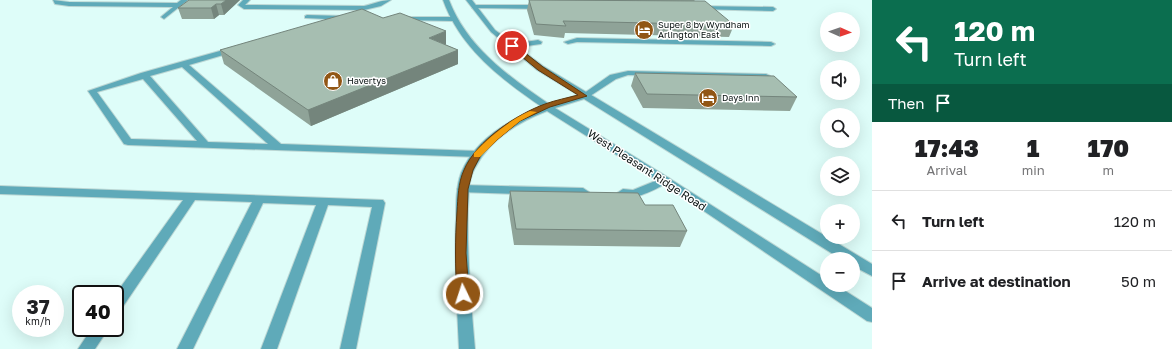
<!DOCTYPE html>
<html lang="en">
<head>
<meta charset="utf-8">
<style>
  :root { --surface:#fff; --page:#f2f2f2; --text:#202124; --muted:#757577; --line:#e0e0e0 }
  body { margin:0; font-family:"Golos Text",sans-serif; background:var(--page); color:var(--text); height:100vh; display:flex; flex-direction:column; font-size:15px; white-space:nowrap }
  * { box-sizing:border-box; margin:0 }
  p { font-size:13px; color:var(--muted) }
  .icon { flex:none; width:22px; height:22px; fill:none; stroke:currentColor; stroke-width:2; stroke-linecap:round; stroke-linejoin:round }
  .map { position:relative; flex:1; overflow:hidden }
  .panel { display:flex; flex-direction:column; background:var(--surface); width:300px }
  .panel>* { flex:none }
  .guide { background:#0b6e4f; color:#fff; overflow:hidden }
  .needle { width:26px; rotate:92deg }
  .fabs { position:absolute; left:820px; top:12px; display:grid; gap:8px }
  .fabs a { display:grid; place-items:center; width:40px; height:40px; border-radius:50%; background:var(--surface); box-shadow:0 4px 16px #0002; font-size:20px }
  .speed { position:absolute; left:12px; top:285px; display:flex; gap:8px; font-size:20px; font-weight:700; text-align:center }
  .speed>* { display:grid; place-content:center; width:52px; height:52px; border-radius:50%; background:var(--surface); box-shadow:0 4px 16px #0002; line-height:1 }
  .speed small { font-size:10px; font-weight:400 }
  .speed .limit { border:2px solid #111; border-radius:6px; background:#fff; color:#111 }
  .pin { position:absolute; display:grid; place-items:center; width:34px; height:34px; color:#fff; margin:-17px; border:2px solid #fff; border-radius:50%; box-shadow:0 1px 4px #0007 }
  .me { position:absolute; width:44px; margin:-22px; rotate:356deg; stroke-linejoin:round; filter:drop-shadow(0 0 3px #0008) }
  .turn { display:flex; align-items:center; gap:14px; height:84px; padding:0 16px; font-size:18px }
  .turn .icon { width:52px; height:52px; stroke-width:2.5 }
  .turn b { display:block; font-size:28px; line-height:34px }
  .then { display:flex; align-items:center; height:38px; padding:0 16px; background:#0003; gap:8px; font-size:15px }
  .eta { display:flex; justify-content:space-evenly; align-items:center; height:68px; text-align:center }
  .eta b { font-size:24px; font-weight:800; line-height:28px }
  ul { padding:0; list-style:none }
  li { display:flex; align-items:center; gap:12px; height:60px; padding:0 16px; border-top:1px solid var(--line) }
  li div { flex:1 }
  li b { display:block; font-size:15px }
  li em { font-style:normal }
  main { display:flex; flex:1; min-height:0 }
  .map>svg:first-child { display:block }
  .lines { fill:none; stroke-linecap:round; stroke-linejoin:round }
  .service-casing { stroke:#bcd7d4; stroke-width:2 }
  .tertiary-casing { stroke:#bcd7d4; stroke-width:2 }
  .service { fill:#5faab9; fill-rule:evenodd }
  .tertiary { fill:#5faab9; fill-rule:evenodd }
  .wall { fill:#8fa398 }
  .shaded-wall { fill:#74857c }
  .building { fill:#a6beb1; stroke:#74857c }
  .route { fill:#915615; stroke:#5e380e }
  .slow { fill:#f59e0b }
  .labels { text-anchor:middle; stroke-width:3; stroke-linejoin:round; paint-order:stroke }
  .far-poi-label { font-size:9px; fill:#081211; stroke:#fff; text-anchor:start }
  .street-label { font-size:11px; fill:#081211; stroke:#fff }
</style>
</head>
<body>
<main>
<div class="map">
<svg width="872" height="349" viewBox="0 0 872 349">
  <rect width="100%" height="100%" fill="#defdf9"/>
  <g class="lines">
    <defs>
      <g id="service">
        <path d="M53,0L69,2L177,3L181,0H188L164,19L161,17L162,16L173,7L69,6L55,4Z"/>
        <path d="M243,0H250L245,5L364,6C373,4 382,0 391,0L381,6L364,10L244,9L238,5Z"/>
        <path d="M474,5H543L546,7L543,9L472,8V6Z"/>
        <path d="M698,6L773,7L776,9L773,11L696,9V7Z"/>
        <path d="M307,15L346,16L349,18L346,20L305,18V16Z"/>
        <path d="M401,17H454L457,19L454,21L399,20L398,19Z"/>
        <path d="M577,38L771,42L775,44L771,46L577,42L568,44L564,42Z"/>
        <path d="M538,40L542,42L541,44L512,48L508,46L512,44Z"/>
        <path d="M234,47L238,49L237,51L189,65L281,144L478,151L483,154L478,157L128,145L124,144L88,91L141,73ZM182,67L268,144L208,142L150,76ZM143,79L197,141L131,139L97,92Z"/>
        <path d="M628,71L766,74L770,76L766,78L628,75L616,79L587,98L584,99L580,96L610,75Z"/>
        <path d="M665,177L669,178L671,180L669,182C658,188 627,206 617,193L623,189L633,190Z"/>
        <path d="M463,185L583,188L589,192L583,196L459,192L457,189Z"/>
        <path d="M0,186L383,200L385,203L356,349H340L372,207L328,205L277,349H261L316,205L263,203L193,349H177L252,202L195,200L120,311L115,313V295L183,200L0,194Z"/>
        <path d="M92,328H109L95,349H78Z"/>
      </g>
      <path id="tertiary" d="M443,0H449C467,47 508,76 549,104L578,95L537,70L491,32L466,0H472L495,30L543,66L872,264V276L853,266V259H841L584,99L555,108L661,173L827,279V285H836L872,308V322L867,321L680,195L547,111C518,122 490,139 475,168C468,180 469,195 468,209C467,256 471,303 475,349H459C457,305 454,262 456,218C456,203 456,187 461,173C475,139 510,119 542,107C501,79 460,48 443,0Z"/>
    </defs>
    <use href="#service" class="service-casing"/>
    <use href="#tertiary" class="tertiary-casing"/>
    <use href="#service" class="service"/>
    <use href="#tertiary" class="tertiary"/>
  </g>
  <g class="wall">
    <path d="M240,0L224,15H219L214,19H182L178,8Z"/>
    <path d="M529,0H695L694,1L734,25L729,37L565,33L564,38L534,35L527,10Z"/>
    <path d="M446,45L458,50V64L311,126L224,64L220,50Z"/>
    <path d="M635,73L797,97L790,111L643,108L631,86Z"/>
    <path d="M510,191L645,205L687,231L680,247L514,245L508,206Z"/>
  </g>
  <g class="shaded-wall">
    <path d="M226,0H240L224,15L221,4Z"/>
    <path d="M216,4L219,15L214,19L211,8Z"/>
    <path d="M446,31V45L429,38Z"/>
    <path d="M458,50V64L311,126L308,110Z"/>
  </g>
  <g class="building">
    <path d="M189,0H226L221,4H216L211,8H178Z"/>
    <path d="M529,0L705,1L734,25L563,21L566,26L536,24Z"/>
    <path d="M362,9L383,18L400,13L446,31L429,38L458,50L308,110L220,50Z"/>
    <path d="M635,73L774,76L797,97L647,94Z"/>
    <path d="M510,191L638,193L645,205H673L687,231L516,229Z"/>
  </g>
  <path class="route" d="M510,45H515L543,67L587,96L550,107L520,121L498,139L481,155L473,170L468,189L466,253L469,294L467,298L463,299L459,298L457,294C455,266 455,240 457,212C458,198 458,183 464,170C476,141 517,114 545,104C556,100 567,98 578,95L538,70L510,47Z"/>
  <path class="slow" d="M530,111L537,112L520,121L498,139L480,157H474V153C491,136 508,121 530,111Z"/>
  <defs>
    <symbol id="hotel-disc" viewBox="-11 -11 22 22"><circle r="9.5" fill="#915615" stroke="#fff"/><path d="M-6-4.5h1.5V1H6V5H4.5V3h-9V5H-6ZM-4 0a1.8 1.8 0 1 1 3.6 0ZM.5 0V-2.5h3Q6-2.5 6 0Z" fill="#fff"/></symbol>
    <symbol id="shop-disc" viewBox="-11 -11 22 22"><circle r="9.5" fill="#915615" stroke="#fff"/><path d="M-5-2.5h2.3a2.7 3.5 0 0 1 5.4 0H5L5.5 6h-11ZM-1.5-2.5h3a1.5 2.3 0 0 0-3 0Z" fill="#fff"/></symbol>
  </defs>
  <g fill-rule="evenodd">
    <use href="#hotel-disc" x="633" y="19" width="22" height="22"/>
    <use href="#shop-disc" x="322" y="70" width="22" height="22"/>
    <use href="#hotel-disc" x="697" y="87" width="22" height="22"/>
  </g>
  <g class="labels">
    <g class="far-poi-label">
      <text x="658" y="28">Super 8 by Wyndham<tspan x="658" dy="10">Arlington East</tspan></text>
      <text x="347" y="84">Havertys</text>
      <text x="722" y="101">Days Inn</text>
    </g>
    <g class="street-label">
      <text transform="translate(647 170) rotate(33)" y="4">West Pleasant Ridge Road</text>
    </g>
  </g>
</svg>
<div class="fabs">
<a><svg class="needle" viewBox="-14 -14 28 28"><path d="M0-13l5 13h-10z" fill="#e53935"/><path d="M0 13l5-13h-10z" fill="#757577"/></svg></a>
<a><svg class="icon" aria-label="sound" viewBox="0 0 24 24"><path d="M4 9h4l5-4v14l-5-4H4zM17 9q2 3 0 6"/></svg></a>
<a><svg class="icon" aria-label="search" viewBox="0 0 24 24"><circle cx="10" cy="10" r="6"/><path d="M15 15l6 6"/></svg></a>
<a><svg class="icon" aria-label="layers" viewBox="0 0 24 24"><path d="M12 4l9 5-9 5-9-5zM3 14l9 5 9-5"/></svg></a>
<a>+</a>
<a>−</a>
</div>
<div class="speed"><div>37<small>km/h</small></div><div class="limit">40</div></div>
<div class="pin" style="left:512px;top:46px;background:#d93025"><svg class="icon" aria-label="arrive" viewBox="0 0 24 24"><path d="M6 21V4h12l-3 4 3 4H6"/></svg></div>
<svg class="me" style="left:463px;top:294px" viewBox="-20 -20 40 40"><circle r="17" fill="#915615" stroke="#fff" stroke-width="3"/><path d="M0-11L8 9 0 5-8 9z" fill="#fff"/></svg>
</div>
<section class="panel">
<div class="guide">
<div class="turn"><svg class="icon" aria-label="left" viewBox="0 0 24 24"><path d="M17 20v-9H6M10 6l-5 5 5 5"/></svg><div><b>120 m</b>Turn left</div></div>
<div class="then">Then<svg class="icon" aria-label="arrive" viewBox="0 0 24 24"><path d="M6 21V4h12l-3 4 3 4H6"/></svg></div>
</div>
<div class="eta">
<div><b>17:43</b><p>Arrival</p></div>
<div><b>1</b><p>min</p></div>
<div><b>170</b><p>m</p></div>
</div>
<ul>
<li><svg class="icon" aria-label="left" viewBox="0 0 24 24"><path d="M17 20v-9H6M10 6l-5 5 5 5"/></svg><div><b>Turn left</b></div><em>120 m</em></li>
<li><svg class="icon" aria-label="arrive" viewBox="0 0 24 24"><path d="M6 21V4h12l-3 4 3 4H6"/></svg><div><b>Arrive at destination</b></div><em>50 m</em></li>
</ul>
</section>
</main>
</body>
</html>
